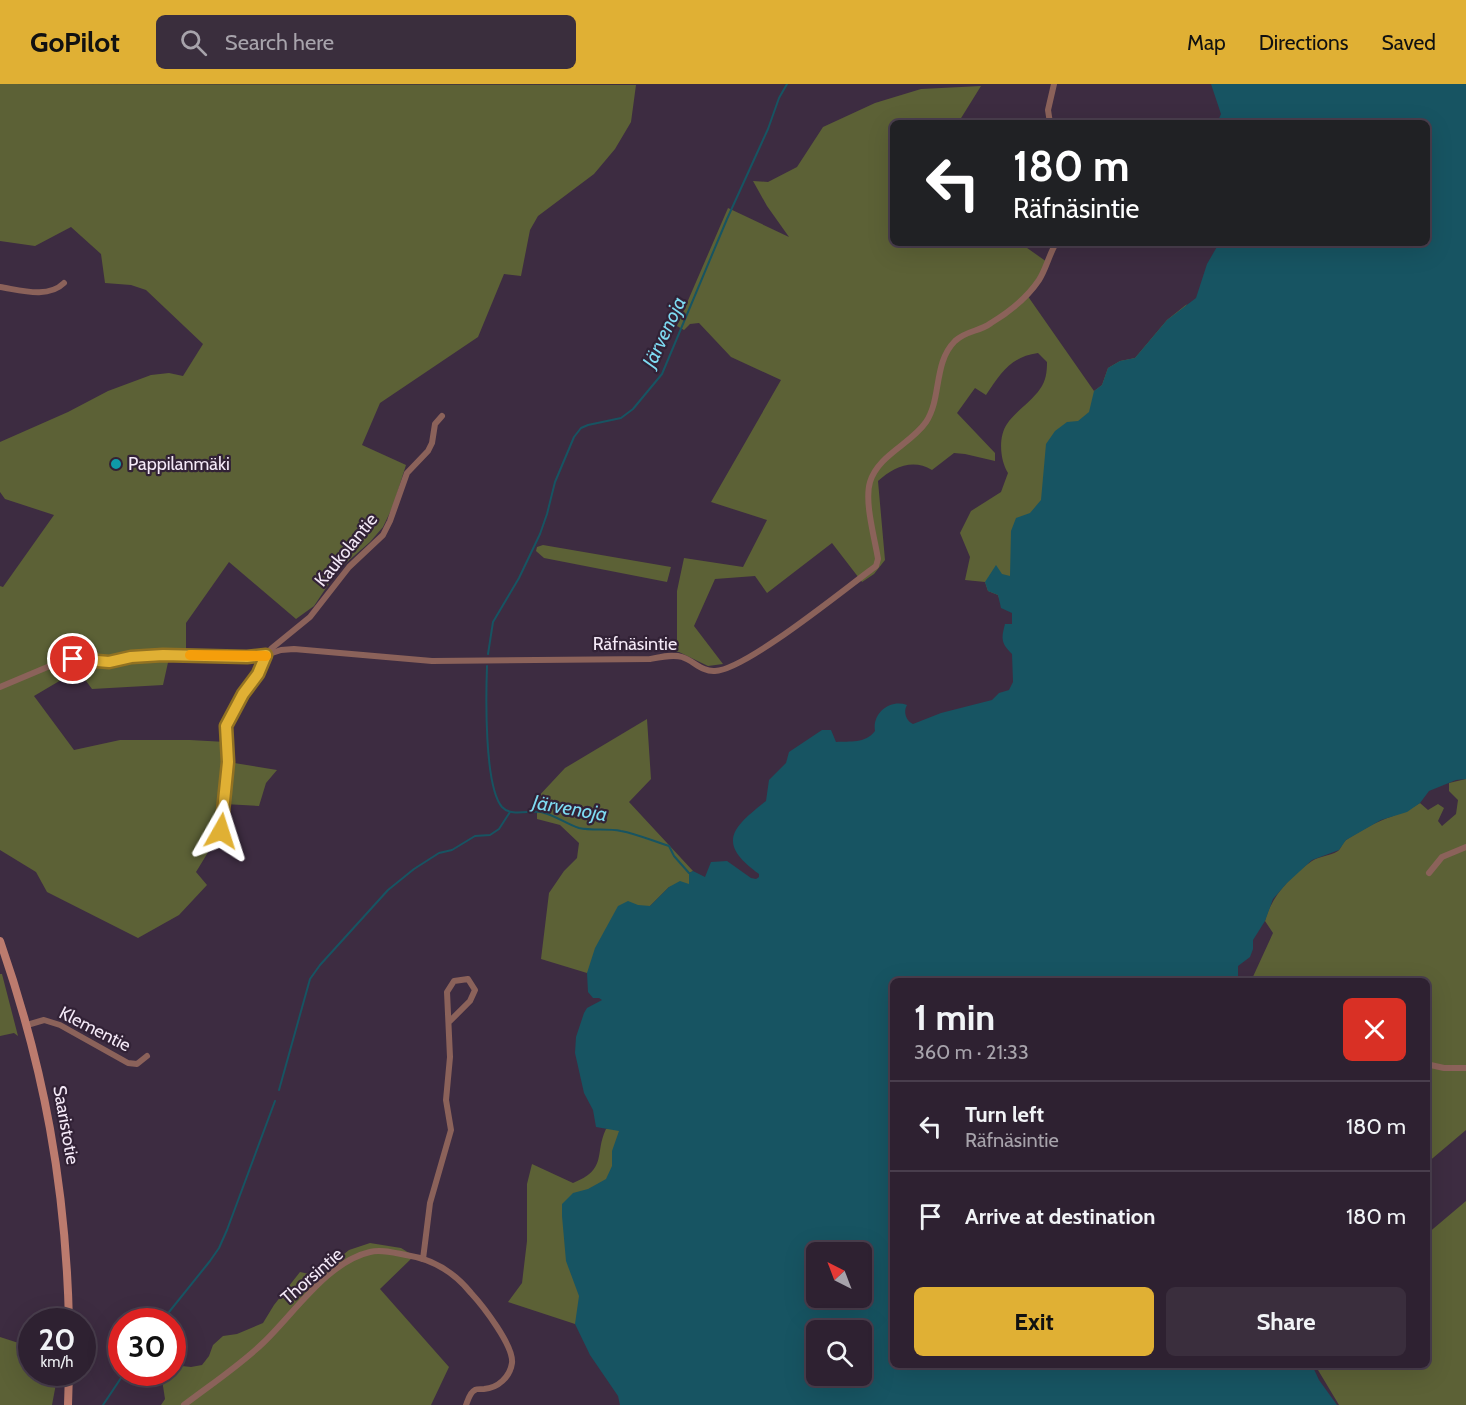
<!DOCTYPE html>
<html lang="en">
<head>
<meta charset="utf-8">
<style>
  :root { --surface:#2e2131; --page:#3a2e3d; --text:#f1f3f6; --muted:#a7a3ab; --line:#493e4d; --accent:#e0b034 }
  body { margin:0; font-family:Cabin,sans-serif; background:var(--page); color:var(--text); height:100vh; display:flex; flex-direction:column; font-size:22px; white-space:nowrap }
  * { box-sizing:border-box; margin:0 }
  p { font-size:20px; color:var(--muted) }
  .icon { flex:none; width:33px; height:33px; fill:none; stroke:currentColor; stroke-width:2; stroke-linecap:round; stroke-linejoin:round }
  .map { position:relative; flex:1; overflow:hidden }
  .details { position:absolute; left:890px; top:894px; width:540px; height:390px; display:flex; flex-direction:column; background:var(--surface); border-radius:9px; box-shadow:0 6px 24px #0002,0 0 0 2px var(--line) }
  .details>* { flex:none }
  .hud { position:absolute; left:890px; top:36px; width:540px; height:126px; border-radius:9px; box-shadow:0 6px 24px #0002,0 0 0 2px var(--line); background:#202124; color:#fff; overflow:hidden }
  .needle { width:39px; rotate:318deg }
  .buttons { position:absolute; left:806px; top:1158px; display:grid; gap:12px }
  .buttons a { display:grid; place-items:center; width:66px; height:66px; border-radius:9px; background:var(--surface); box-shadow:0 6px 24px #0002,0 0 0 2px var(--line); font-size:30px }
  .speed { position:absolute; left:18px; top:1224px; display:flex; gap:12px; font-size:30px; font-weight:700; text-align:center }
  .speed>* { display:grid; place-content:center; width:78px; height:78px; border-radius:50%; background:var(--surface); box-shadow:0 6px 24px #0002,0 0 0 2px var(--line); line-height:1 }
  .speed small { font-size:15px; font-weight:400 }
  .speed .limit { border:9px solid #d22; background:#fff; color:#111 }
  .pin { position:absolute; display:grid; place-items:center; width:51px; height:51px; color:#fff; margin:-26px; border:3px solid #fff; border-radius:50%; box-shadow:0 2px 6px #0007 }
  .me { position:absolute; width:66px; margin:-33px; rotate:6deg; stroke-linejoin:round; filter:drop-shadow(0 0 4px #0008) }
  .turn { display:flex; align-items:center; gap:21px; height:126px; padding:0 24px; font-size:27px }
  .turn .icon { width:78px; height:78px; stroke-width:2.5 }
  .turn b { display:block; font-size:42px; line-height:51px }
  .round { display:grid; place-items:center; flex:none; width:63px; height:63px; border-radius:9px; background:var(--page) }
  .head { display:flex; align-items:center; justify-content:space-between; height:102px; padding:0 24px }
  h1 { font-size:36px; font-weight:700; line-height:45px }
  .primary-button { display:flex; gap:12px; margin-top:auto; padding:12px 24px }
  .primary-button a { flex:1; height:69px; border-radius:9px; background:var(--accent); color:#111; font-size:24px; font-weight:700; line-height:69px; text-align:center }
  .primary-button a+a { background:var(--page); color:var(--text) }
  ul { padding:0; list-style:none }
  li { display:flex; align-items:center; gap:18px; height:90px; padding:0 24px; border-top:2px solid var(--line) }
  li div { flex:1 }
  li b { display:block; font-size:22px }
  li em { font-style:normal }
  header { display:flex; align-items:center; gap:36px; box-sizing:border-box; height:84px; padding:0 30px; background:var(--accent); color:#111 }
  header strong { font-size:28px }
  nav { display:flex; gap:33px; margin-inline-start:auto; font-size:21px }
  .search { width:420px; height:54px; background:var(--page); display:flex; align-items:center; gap:15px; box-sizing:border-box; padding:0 21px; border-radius:9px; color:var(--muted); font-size:22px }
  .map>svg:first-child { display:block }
  .green { fill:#5c6136 }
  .water { fill:#175462; fill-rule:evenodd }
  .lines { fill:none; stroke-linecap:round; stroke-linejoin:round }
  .stream { stroke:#175462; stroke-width:2 }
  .street { stroke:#8b625a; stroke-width:6 }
  .secondary { stroke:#bc7b6e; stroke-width:8 }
  .route-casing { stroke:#927222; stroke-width:15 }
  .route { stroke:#e0b034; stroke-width:10 }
  .slow { stroke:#f59e0b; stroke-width:10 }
  .culture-dot { fill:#0f9aa8; stroke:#322236; stroke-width:2 }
  .labels { text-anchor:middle; stroke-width:4.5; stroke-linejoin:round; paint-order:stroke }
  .poi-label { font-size:18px; fill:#f4e9f7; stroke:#322236; text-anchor:start }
  .street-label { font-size:18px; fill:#f4e9f7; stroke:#322236 }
  .water-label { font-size:20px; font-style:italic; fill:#7edbf2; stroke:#322236 }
</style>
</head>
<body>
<header>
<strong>GoPilot</strong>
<div class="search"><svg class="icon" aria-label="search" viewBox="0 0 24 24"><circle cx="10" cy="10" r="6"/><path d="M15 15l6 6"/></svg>Search here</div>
<nav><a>Map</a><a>Directions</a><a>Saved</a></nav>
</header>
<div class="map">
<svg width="1466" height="1321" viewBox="0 0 1466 1321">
  <rect width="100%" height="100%" fill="#3d2c41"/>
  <g class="green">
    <path d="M0,0L636,1L631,38L615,65L594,90L538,132L530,146L521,192L504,190L478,253L380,319L362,361L406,381L393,422L383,443L370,458L338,486L314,522L296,535L229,478L186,539V567L171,565L163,601L92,605L78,586L34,612L74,666L120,656H190L226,658L228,678L277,686L266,699L259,722L224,720L221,747L196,788L207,801L179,831L138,854L47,808L36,788L0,766V502L3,503L54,431L5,415L0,408V358L68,328L108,307L151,291L169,289L183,292L203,260L146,206L131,201L105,199L101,170L71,143L35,162L0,157Z"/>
    <path d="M981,2L958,39H892V159H1020L1047,178L1027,211L1094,307L1102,301L1108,284L1120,277L1135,274L1167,236L1187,220L1000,517L998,511L988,507L985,498L965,496L970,473L960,449L971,427L1001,408L1008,389C1000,376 998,353 1007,340C1016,327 1031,318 1040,305C1046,297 1047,288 1047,278L1038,269C1010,273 1001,289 986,311L975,304L957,329L995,369V377L965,370L954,369L932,386C913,374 893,383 878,397L885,476L874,490L862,498L832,459L767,509L755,492L715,495L694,542L723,580L708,582L679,568L669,567L677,559V507L684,474L743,483L767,436L711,418L781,296L731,273L699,239L690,240L684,246L677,242L728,124L789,153L767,122L753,97L768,98L797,83L823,43L875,19L921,5Z"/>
    <path d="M543,461L671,483L667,498L544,474L536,467L537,463Z"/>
    <path d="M647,635L651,695L629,718L693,787L689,789L690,800L669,803L650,822L602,882L587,889L541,875L549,809L564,787L577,774L579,759L560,741L537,735V714L565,684Z"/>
    <path d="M1466,695V1046L1427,1079L1426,897H1251L1273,849L1265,837C1271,813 1291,791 1312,777C1320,772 1330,772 1338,767C1341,765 1342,759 1346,756C1352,752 1359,748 1366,744C1383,734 1403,730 1420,719L1428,726L1438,720L1444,724L1438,737L1442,742L1456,730L1458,716L1449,707V699Z"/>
    <path d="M0,890H2L18,952L14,949L0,952Z"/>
    <path d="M637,1044L604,1244L575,1240L508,1218L522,1199L527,1157V1100L532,1080L573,1099C608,1085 594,1070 606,1045Z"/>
    <path d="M1466,1117V1321H1339L1315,1281H1426L1427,1150Z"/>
    <path d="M370,1159L401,1164L414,1172L380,1205L449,1283L431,1321H161L165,1315L161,1289L172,1288L173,1281L191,1283L202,1281L209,1272L213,1261L223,1252L237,1250L263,1239L274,1221L300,1188L314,1191L327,1184L349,1166Z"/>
    <path d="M0,1253L31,1263L32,1288L58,1289L52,1321H0Z"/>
  </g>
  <path class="water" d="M1211,0H1466V695L1456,696L1429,707L1420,719L1407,728L1381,736L1346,756L1339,766L1312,776L1287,799L1273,815L1265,837L1253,856V865L1250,873L1238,882V895L1234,897H892V1281H1312L1319,1296L1337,1321H620L618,1312L590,1271L575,1240L579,1212L566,1177L562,1132V1120L573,1109L588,1105L606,1095L612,1082V1067L619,1047L596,1043L593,1026L584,1009L575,969L576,953L584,929L587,924L602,916L599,914H593L588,908L587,889L595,864L618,822L628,817L638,821L650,822L669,803L680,797L689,800V789L693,787L705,793L711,778L727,777L751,794L756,795L759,793V790C716,759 732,744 766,717L769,696L786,679L789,668L822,646H831L836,658C850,657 865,660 875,647C872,629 890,615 907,621C903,628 906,637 913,640L941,629L992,616L999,609L1009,606L1013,598L1012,570C1001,559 1001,555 1005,540H1012V529L1001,524L998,511L988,507L985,498L996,481L1002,490L1010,492L1011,447L1016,434L1030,429L1041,416L1046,360L1055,347L1067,338L1078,337L1089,328L1094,307L1102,301L1108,284L1120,277L1135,274L1167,236L1196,214L1207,180L1218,161L1223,159H1426V39H1217L1221,30ZM816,1168H861V1214H816ZM816,1246H861V1292H816Z"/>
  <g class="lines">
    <g class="stream">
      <path d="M488,570L493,538L519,494L540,450L547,430L555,398L574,353L581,344L588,341L621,334L633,325L662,290L727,135L768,45L779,14L787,0"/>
      <path d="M487,582C486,610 484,702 502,723C511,733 529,726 541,728C555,731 566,740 579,744C593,747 607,744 621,747C637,750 653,757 669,762L674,772L689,789"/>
      <path d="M279,1006L310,895L320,881L388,806L414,785L439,769L452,766L475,752L490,751L499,745L510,728"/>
      <path d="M161,1238L210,1177L219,1164L227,1146L275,1017"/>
      <path d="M103,1321L125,1288"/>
    </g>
    <g class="street">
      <path d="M1050,39L1048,26L1054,0"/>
      <path d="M0,203C20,206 48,215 64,199"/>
      <path d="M0,603L57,579L73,575L109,578L131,573L163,571L247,573L266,571L281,566L294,565L432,577L650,575C660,573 673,570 682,573C694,577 702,588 715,587C746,586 847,503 876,482L878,475C875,455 864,418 870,398C878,371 911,360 926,338C942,314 933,279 955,257C967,246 979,248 991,239C1009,228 1027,214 1039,196C1046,185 1049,171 1056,159"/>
      <path d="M221,747L228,678L226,642L233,626L258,590L266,571L272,564L310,533L349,483L383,451L390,437L407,389L428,367L432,359L435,340L442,332"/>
      <path d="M1429,789L1442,773L1466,763"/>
      <path d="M27,941L44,936L60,941L128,979L137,980L147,972"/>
      <path d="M1426,980L1444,984H1466"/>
      <path d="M423,1175L430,1119L451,1046L446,1016L450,973L447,908L454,897L468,895L475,906L470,917L449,938"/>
      <path d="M184,1321C210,1301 239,1282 263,1259C292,1232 328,1177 370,1168C381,1165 395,1169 406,1171C433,1175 454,1188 471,1209C483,1222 514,1262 512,1279C510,1293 498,1304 484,1305C483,1305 476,1305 475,1306C470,1308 468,1316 466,1321"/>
    </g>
    <g class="secondary">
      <path d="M0,857C44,983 66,1103 69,1238"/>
      <path d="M68,1321L69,1288"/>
    </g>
  </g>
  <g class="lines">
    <defs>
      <path id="route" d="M73,575L109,578L131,573L163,571L247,573L266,571L258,590L243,610L226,642L228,678L221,747"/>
    </defs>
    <use href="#route" class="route-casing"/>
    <use href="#route" class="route"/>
    <path class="slow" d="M190,571L266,572"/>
  </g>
  <circle class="culture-dot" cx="116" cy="380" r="6"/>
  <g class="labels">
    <g class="poi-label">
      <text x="128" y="386">Pappilanmäki</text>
    </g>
    <g class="street-label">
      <text transform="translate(346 466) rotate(-51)" y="6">Kaukolantie</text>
      <text x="635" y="566">Räfnäsintie</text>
      <text transform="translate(95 945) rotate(27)" y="6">Klementie</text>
      <text transform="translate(66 1041) rotate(80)" y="6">Saaristotie</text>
      <text transform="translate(312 1192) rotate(-41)" y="6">Thorsintie</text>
    </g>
    <g class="water-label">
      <text transform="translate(664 248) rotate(-65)" y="7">Järvenoja</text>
      <text transform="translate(570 724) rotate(10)" y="7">Järvenoja</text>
    </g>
  </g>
</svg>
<div class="buttons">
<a><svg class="needle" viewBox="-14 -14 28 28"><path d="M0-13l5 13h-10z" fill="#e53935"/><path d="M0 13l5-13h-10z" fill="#a7a3ab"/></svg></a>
<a><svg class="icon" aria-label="search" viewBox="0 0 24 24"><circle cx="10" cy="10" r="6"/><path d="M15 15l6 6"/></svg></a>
</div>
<div class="speed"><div>20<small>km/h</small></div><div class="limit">30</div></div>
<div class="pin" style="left:73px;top:575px;background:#d93025"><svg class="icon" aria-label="arrive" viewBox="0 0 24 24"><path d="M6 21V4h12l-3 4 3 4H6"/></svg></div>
<svg class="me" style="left:221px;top:747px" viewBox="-20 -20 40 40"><path d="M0-17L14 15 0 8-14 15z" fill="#e0b034" stroke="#fff" stroke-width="4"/></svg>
<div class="hud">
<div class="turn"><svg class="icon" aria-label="left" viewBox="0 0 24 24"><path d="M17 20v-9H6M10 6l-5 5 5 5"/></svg><div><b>180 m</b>Räfnäsintie</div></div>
</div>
<section class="details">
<div class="head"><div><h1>1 min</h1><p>360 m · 21:33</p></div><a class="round" style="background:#d93025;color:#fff"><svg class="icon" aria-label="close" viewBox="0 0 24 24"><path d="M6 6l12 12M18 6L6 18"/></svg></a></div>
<ul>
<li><svg class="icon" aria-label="left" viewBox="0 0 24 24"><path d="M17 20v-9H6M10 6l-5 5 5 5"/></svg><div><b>Turn left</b><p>Räfnäsintie</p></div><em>180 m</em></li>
<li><svg class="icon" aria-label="arrive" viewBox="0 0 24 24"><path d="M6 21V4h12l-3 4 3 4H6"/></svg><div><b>Arrive at destination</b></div><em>180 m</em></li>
</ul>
<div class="primary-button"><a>Exit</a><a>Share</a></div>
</section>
</div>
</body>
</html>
